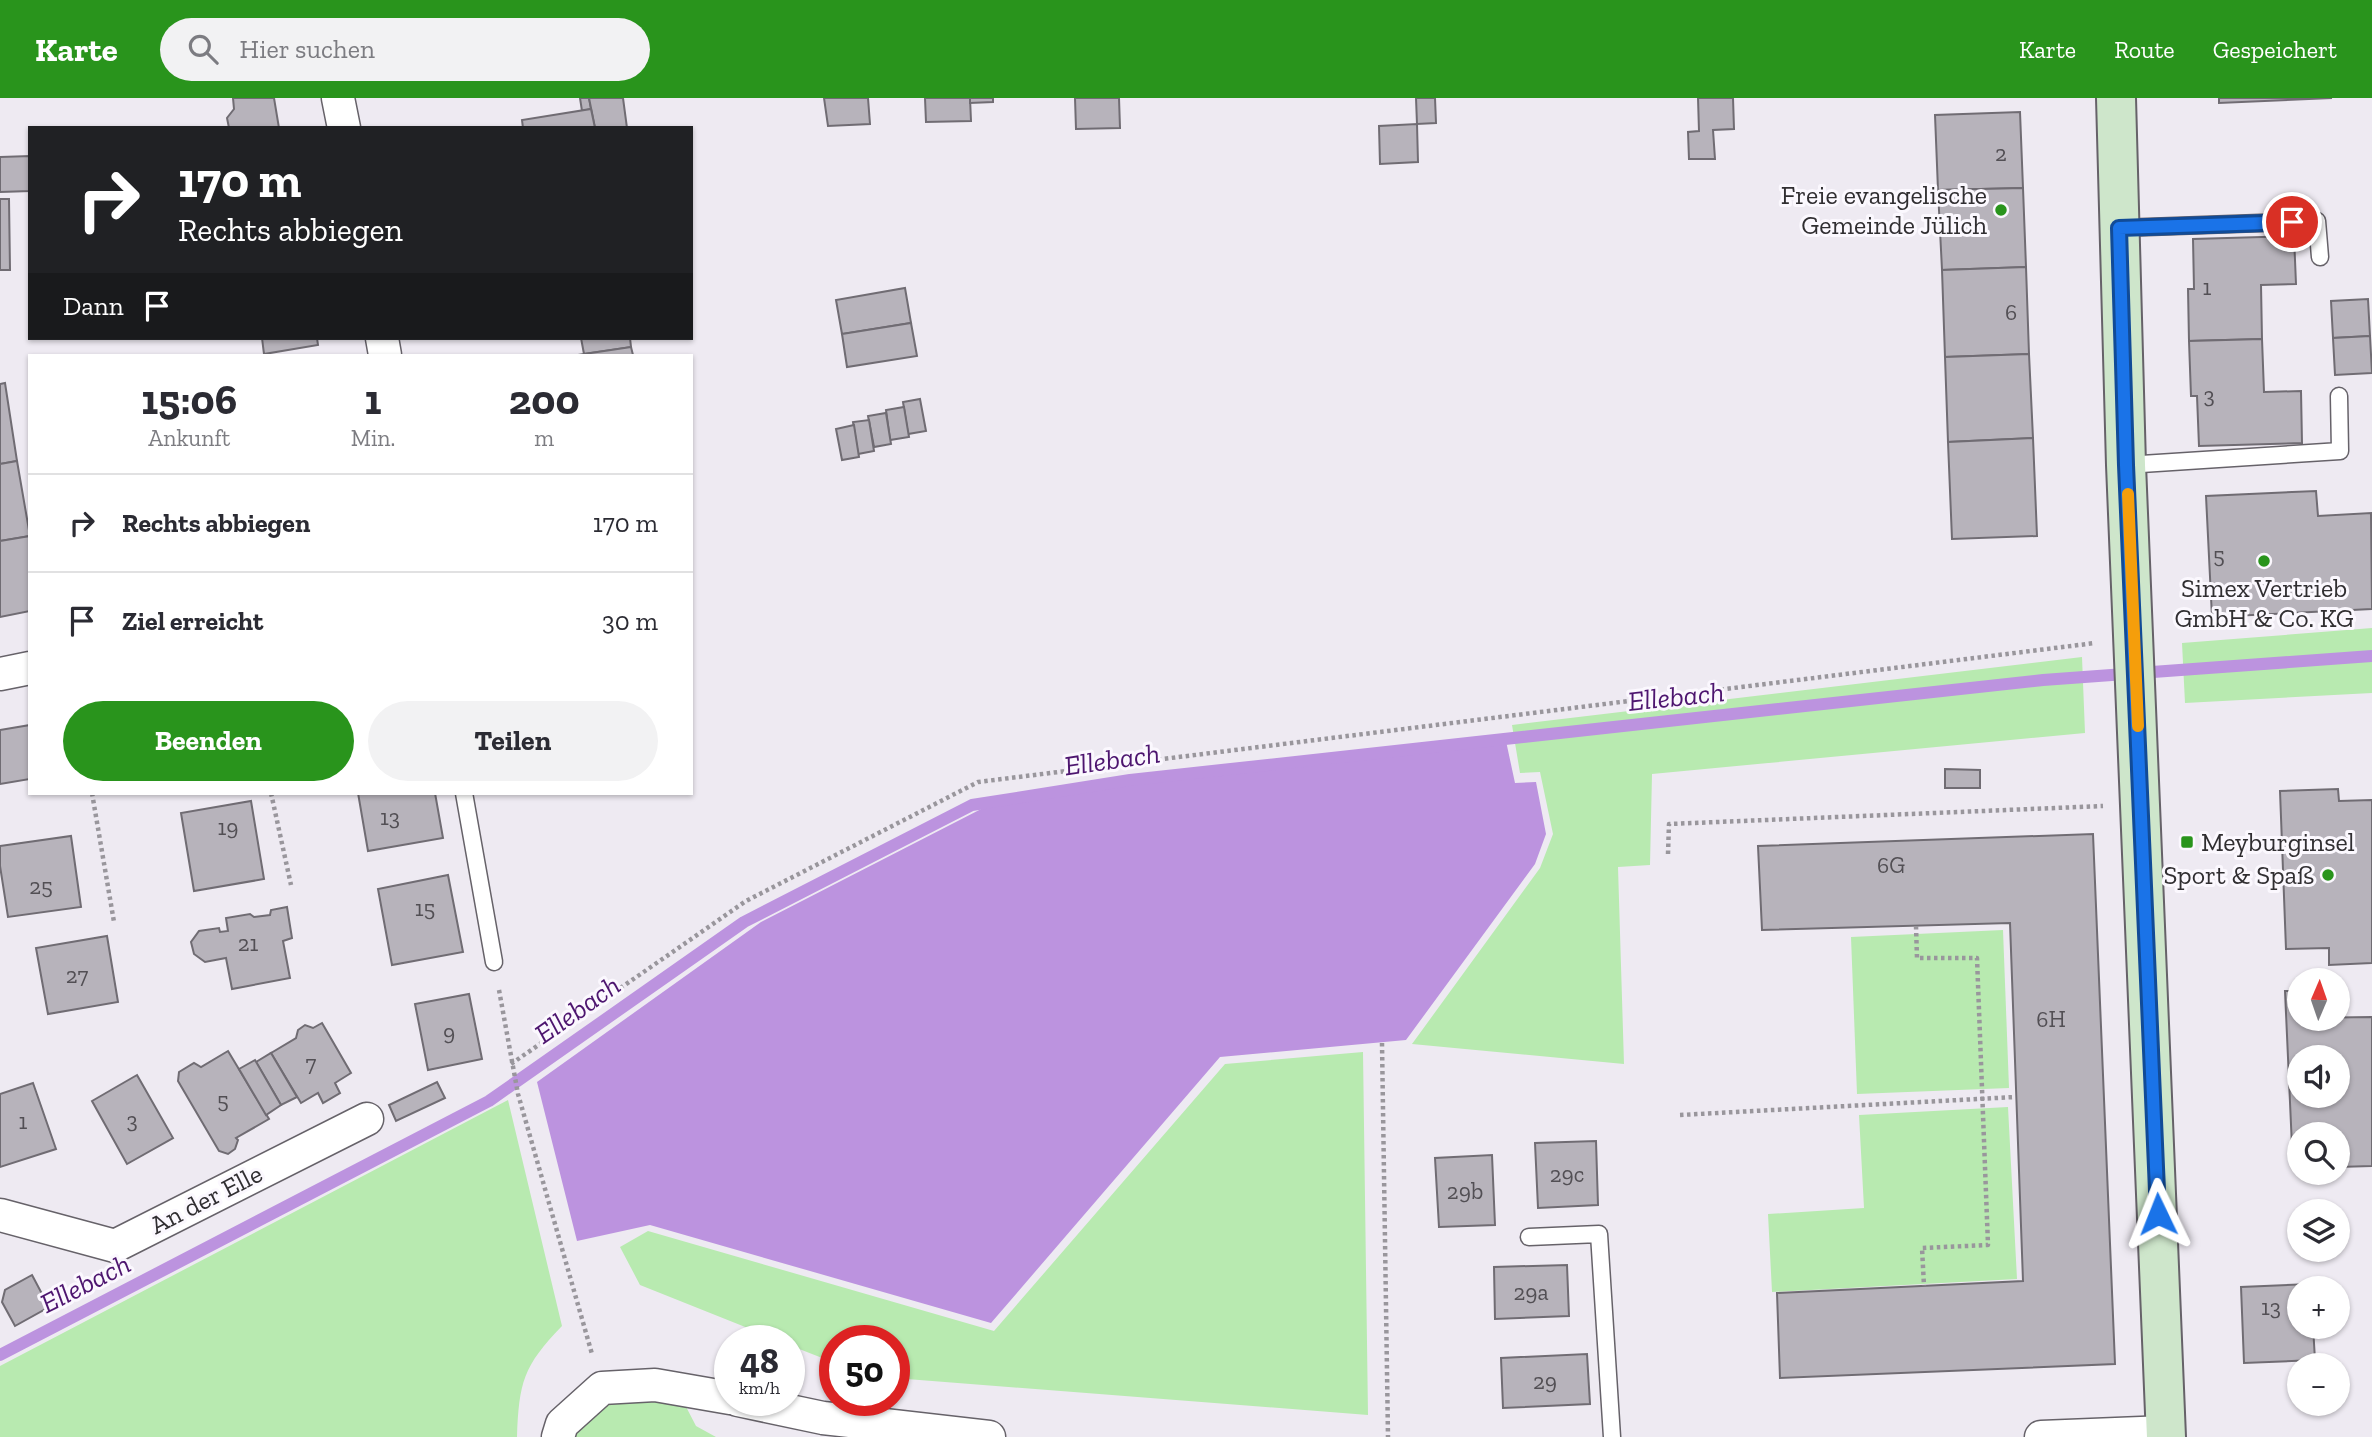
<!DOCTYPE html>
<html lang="de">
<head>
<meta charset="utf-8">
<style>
  :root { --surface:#fff; --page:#f2f2f3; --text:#2b2b33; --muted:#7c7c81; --line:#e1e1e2; --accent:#29941c }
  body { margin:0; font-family:"Zilla Slab",serif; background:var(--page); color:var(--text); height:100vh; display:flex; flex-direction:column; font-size:26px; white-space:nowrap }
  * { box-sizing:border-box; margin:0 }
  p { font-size:23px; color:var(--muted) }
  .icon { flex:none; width:38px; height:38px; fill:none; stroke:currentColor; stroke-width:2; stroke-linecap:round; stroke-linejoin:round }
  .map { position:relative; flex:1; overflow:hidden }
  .details { position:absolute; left:28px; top:256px; width:665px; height:441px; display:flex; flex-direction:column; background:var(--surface); border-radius:0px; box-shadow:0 2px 5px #0004 }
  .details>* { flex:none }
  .banner { position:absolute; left:28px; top:28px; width:665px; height:214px; border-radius:0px; box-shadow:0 2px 5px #0004; background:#202124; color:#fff; overflow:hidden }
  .needle { width:46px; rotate:2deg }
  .buttons { position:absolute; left:2287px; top:870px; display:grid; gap:14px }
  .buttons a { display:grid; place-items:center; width:63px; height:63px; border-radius:50%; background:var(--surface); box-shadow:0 2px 5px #0004; font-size:35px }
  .speed { position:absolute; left:714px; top:1227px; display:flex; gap:14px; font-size:35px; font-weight:700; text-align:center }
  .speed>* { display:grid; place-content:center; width:91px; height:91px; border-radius:50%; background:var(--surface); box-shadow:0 2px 5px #0004; line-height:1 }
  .speed small { font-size:18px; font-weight:400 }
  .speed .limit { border:10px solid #d22; background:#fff; color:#111 }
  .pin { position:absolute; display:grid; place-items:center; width:60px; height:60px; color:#fff; margin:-30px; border:4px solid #fff; border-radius:50%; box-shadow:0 2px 7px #0007 }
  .me { position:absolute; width:77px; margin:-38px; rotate:358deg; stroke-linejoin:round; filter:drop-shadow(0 0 5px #0008) }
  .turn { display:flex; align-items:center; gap:24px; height:147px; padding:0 35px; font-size:32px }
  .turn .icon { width:91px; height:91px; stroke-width:2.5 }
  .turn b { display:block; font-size:49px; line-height:60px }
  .then { display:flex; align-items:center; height:66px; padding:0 35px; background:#0003; gap:14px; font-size:26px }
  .eta { display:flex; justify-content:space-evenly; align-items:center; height:119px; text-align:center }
  .eta b { font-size:42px; font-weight:700; line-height:49px }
  .action { display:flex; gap:14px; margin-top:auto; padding:14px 35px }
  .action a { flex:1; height:80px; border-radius:42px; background:var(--accent); color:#fff; font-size:28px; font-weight:700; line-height:80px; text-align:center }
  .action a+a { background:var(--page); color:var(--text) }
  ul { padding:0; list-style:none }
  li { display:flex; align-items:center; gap:21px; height:98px; padding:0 35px; border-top:2px solid var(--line) }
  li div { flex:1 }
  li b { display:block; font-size:26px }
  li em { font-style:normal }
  header { display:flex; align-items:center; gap:42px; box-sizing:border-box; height:98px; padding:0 35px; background:var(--accent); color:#fff }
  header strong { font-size:33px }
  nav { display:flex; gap:38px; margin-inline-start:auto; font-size:24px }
  .search { width:490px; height:63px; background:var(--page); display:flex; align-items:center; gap:18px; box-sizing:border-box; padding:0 24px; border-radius:38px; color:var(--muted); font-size:26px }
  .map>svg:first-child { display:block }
  .green { fill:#b8eab0 }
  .water { fill:#bc93df }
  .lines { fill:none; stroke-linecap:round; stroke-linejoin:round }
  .stream { stroke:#bc93df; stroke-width:12 }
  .building { fill:#b7b3bb; stroke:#706c73; stroke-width:2; fill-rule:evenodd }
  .lane-casing { stroke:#666269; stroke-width:19 }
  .street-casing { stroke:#666269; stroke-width:35 }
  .secondary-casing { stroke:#666269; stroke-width:42 }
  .path { stroke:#99969c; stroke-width:4.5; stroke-dasharray:3.5 3.5; stroke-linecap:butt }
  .lane { stroke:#fff; stroke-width:16 }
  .street { stroke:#fff; stroke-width:32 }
  .secondary { stroke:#cee6cb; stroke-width:38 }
  .route-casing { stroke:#114b97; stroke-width:18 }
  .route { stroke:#1a73e8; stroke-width:12 }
  .slow { stroke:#f59e0b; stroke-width:12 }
  .poi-dot { fill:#29941c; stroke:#fbf8fe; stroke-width:2.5 }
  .labels { text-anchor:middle; stroke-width:6; stroke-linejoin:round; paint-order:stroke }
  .number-label { font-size:23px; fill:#524f54 }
  .poi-label { font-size:26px; fill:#302e31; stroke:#fbf8fe; text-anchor:end }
  .street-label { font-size:26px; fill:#302e31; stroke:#fbf8fe }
  .water-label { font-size:28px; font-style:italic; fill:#4d156f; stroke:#fbf8fe }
</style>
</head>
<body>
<header>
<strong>Karte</strong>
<div class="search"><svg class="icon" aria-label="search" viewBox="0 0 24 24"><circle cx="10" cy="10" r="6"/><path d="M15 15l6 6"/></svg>Hier suchen</div>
<nav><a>Karte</a><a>Route</a><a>Gespeichert</a></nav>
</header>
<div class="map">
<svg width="2372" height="1339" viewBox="0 0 2372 1339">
  <rect width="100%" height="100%" fill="#eeeaf2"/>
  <g class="green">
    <path d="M2372,530V595L2185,605L2182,545Z"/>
    <path d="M2082,559L2085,635L1652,676L1650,767L1618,769L1624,966L1412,946L1540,770L1553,736L1540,674L1520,675L1512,627Z"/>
    <path d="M2003,832L2009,990L1857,996L1851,839Z"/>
    <path d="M1363,954L1368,1317L894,1280V1242H835V1265L789,1247V1242H778L640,1187L620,1149L648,1133L994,1233L1225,966Z"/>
    <path d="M508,1002L562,1228C523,1268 519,1285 517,1339H0V1268Z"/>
    <path d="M2008,1009L2017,1181L1772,1194L1768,1116L1864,1110L1859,1017Z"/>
    <path d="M605,1299L682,1301L696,1328L716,1339H571Z"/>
  </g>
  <path class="water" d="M1506,643L1515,685L1536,684L1546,736L1535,766L1406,942L1220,959L991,1225L650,1127L577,1143L537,984L761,824L987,708L1143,684Z"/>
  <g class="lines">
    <path class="stream" d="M0,1257L489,1003L744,824L972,707L1130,682L2043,582L2372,558"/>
  </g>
  <g class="building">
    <path d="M233,0H274L279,30H229L227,20L234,11Z"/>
    <path d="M580,0H589L591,11L582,13Z"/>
    <path d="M589,0H623L627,30H595Z"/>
    <path d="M824,0H868L870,26L828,28Z"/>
    <path d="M925,0H970L971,23L926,24Z"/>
    <path d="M970,0H993V4L970,5Z"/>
    <path d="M1075,0H1119L1120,30L1076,31Z"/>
    <path d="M1416,0H1435L1436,25L1417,26Z"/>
    <path d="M1698,0H1733L1734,31L1713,32L1715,61H1689L1688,34L1699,33Z"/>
    <path d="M2219,0H2332L2219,5Z"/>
    <path d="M591,11L595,30H523L522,22Z"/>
    <path d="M2020,14L2023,90L1938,92L1935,17Z"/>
    <path d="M1417,26L1418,64L1380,66L1379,28Z"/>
    <path d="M30,58V93L0,94V59Z"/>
    <path d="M2023,90L2026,169L1942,172L1938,92Z"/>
    <path d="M0,101H9L10,172H0Z"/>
    <path d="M2294,138L2296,186L2261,187L2262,241L2189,243L2188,191H2194L2193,141Z"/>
    <path d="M2026,169L2029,256L1945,259L1942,172Z"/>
    <path d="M905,190L911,225L842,236L836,202Z"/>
    <path d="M2368,201L2370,238L2333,240L2331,203Z"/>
    <path d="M911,225L917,258L847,269L842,236Z"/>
    <path d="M2370,238L2372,275L2335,277L2333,240Z"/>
    <path d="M262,240H317L318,247L264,256Z"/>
    <path d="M581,240H630L631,249L584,256Z"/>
    <path d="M2262,241L2264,294L2301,293L2302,345L2199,348L2197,298H2191L2189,243Z"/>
    <path d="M631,249L633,257H578L584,256Z"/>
    <path d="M2029,256L2033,340L1948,344L1945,259Z"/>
    <path d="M5,285L17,363L0,366V286Z"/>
    <path d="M920,301L926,333L908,336L903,304Z"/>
    <path d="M904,309L909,339L890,342L886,312Z"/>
    <path d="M886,315L891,346L874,349L868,318Z"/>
    <path d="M869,322L874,353L858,356L853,324Z"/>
    <path d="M854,327L859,359L842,362L836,331Z"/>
    <path d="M2033,340L2037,438L1952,441L1948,344Z"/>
    <path d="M17,363L30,438L0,443V366Z"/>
    <path d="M2316,393L2318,418L2371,415L2372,511L2212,519L2206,398Z"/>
    <path d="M30,438V513L0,519V443Z"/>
    <path d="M30,627V681L0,686V632Z"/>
    <path d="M1945,671L1980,672V690H1945Z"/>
    <path d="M2338,691L2339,703L2372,702V865L2329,867V850L2286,851L2280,693Z"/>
    <path d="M358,695H435L443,740L368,753Z"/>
    <path d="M251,703L264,781L194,793L181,715Z"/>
    <path d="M2093,736L2115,1266L1780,1280L1777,1195L2023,1183L2010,825L1762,832L1758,748Z"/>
    <path d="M71,738L81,809L8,819L0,768V748Z"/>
    <path d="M448,777L463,854L392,867L378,791Z"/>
    <path d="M287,809L292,840L283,843L290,880L232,891L226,860L205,864L194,856L191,844L199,833L219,830L220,834L228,833L226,820L250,816L254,819L270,817L271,812Z"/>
    <path d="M107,838L118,904L48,916L36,850Z"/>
    <path d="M2285,893H2300V920L2372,919V1068L2338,1069V1036H2300V1071H2293ZM2300,959H2338V998H2300Z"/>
    <path d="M469,896L482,961L428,972L415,906Z"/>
    <path d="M322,925L351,975L335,985L340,995L323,1005L318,995L301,1005L271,955L296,940L298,932L305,927L313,930Z"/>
    <path d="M228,953L269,1021L236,1040L238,1042L235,1051L228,1056L219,1053L178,983L179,974L194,965L201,969Z"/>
    <path d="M271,955L297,999L281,1007L256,964Z"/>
    <path d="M255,962L281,1007L266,1017L239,971Z"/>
    <path d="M137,977L173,1040L127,1066L92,1003Z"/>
    <path d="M437,984L445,1000L396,1023L389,1007Z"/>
    <path d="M33,985L56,1051L0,1069V996Z"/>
    <path d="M1596,1043L1598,1107L1538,1110L1535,1045Z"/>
    <path d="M1492,1057L1495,1127L1439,1129L1435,1060Z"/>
    <path d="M1567,1167L1569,1218L1495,1221L1494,1169Z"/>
    <path d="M32,1177L49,1209L15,1228L2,1204L5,1192Z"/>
    <path d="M2311,1186L2312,1190H2300V1228H2313L2315,1262L2244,1265L2241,1189Z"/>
    <path d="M1587,1256L1590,1306L1503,1310L1501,1260Z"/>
  </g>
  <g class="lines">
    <defs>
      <g id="lane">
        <path d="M2119,130L2317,123L2320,159"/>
        <path d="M2126,367L2340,353L2339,298"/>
        <path d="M464,695L494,864"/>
        <path d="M1529,1139L1599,1136L1612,1339"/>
      </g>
      <g id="street">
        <path d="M338,0L344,30"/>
        <path d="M382,240L385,257"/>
        <path d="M0,576L30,570"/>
        <path d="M0,1117L115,1148L367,1021"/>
        <path d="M738,1302L823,1320L989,1339"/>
        <path d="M558,1339L562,1326L602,1290L655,1287L730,1300"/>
        <path d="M2041,1339L2166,1334"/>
      </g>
      <path id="secondary" d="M2116,0L2126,367L2166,1339"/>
    </defs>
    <use href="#lane" class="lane-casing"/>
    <use href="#street" class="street-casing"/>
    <use href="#secondary" class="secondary-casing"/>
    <g class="path">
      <path d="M92,695L114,824"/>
      <path d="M271,695L291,787"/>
      <path d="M1668,756L1669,726L2103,708"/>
      <path d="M1916,828L1917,860H1977L1988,1147L1922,1150L1924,1188"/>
      <path d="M499,892L518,996L592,1256"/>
      <path d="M1382,945L1388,1339"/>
      <path d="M511,966L746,803L978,684L2095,545"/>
      <path d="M1680,1017L2015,999"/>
    </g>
    <use href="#lane" class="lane"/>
    <use href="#street" class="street"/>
    <use href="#secondary" class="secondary"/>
  </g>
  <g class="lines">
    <defs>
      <path id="route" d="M2158,1116L2126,367L2119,130L2292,124"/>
    </defs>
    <use href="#route" class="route-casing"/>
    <use href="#route" class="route"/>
    <path class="slow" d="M2128,396L2138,628"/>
  </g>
  <g class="poi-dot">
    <circle cx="2001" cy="112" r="7"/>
    <circle cx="2264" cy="463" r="7"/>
    <rect x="2180" y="737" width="14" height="14" rx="3.5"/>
    <circle cx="2328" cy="777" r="7"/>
  </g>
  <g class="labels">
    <g class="number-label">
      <text x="2001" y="63">2</text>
      <text x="2207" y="197">1</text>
      <text x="2011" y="222">6</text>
      <text x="2209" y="305">3</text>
      <text x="2219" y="465">5</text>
      <text x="390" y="727">13</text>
      <text x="228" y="737">19</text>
      <text x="1891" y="775">6G</text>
      <text x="41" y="796">25</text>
      <text x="425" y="818">15</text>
      <text x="248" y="853">21</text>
      <text x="77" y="885">27</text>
      <text x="2051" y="929">6H</text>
      <text x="449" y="942">9</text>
      <text x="311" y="973">7</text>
      <text x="223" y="1010">5</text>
      <text x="132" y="1030">3</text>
      <text x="23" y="1031">1</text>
      <text x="1567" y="1084">29c</text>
      <text x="1465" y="1101">29b</text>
      <text x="1531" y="1202">29a</text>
      <text x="2271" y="1217">13</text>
      <text x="1545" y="1291">29</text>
    </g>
    <g class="poi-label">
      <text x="1987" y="106">Freie evangelische<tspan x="1987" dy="30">Gemeinde Jülich</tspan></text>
      <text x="2264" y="499" text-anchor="middle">Simex Vertrieb<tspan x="2264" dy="30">GmbH &amp; Co. KG</tspan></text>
      <text x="2201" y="753" text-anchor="start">Meyburginsel</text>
      <text x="2314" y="786">Sport &amp; Spaß</text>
    </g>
    <g class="street-label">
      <text transform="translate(206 1101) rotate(-27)" y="9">An der Elle</text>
    </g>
    <g class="water-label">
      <text transform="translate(1676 598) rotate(-6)" y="10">Ellebach</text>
      <text transform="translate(1112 661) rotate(-8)" y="10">Ellebach</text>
      <text transform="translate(577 911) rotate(-35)" y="10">Ellebach</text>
      <text transform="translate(85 1185) rotate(-27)" y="10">Ellebach</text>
    </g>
  </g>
</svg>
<div class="buttons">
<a><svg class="needle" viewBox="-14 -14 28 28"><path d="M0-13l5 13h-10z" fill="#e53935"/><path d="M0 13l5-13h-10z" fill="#7c7c81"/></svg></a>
<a><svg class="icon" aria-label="sound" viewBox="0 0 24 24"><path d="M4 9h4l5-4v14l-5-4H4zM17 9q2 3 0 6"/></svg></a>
<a><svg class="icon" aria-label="search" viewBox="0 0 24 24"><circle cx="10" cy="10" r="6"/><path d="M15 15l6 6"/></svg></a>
<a><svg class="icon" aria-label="layers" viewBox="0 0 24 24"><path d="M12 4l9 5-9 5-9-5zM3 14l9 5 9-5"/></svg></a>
<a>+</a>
<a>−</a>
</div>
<div class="speed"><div>48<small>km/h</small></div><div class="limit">50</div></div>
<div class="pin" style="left:2292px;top:124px;background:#d93025"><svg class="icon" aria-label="arrive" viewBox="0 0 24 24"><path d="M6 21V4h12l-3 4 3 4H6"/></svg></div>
<svg class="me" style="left:2158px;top:1116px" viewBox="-20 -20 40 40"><path d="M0-17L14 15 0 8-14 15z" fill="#1a73e8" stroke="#fff" stroke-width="4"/></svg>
<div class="banner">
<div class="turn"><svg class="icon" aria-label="right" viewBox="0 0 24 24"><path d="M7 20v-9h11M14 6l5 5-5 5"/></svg><div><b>170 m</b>Rechts abbiegen</div></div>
<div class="then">Dann<svg class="icon" aria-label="arrive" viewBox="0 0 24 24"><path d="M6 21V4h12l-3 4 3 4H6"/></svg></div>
</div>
<section class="details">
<div class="eta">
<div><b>15:06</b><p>Ankunft</p></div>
<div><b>1</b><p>Min.</p></div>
<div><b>200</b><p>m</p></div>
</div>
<ul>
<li><svg class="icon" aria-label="right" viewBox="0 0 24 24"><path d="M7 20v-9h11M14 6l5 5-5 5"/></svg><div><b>Rechts abbiegen</b></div><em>170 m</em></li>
<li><svg class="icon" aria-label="arrive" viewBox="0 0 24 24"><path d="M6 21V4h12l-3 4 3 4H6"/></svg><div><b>Ziel erreicht</b></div><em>30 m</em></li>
</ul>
<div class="action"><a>Beenden</a><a>Teilen</a></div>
</section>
</div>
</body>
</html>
